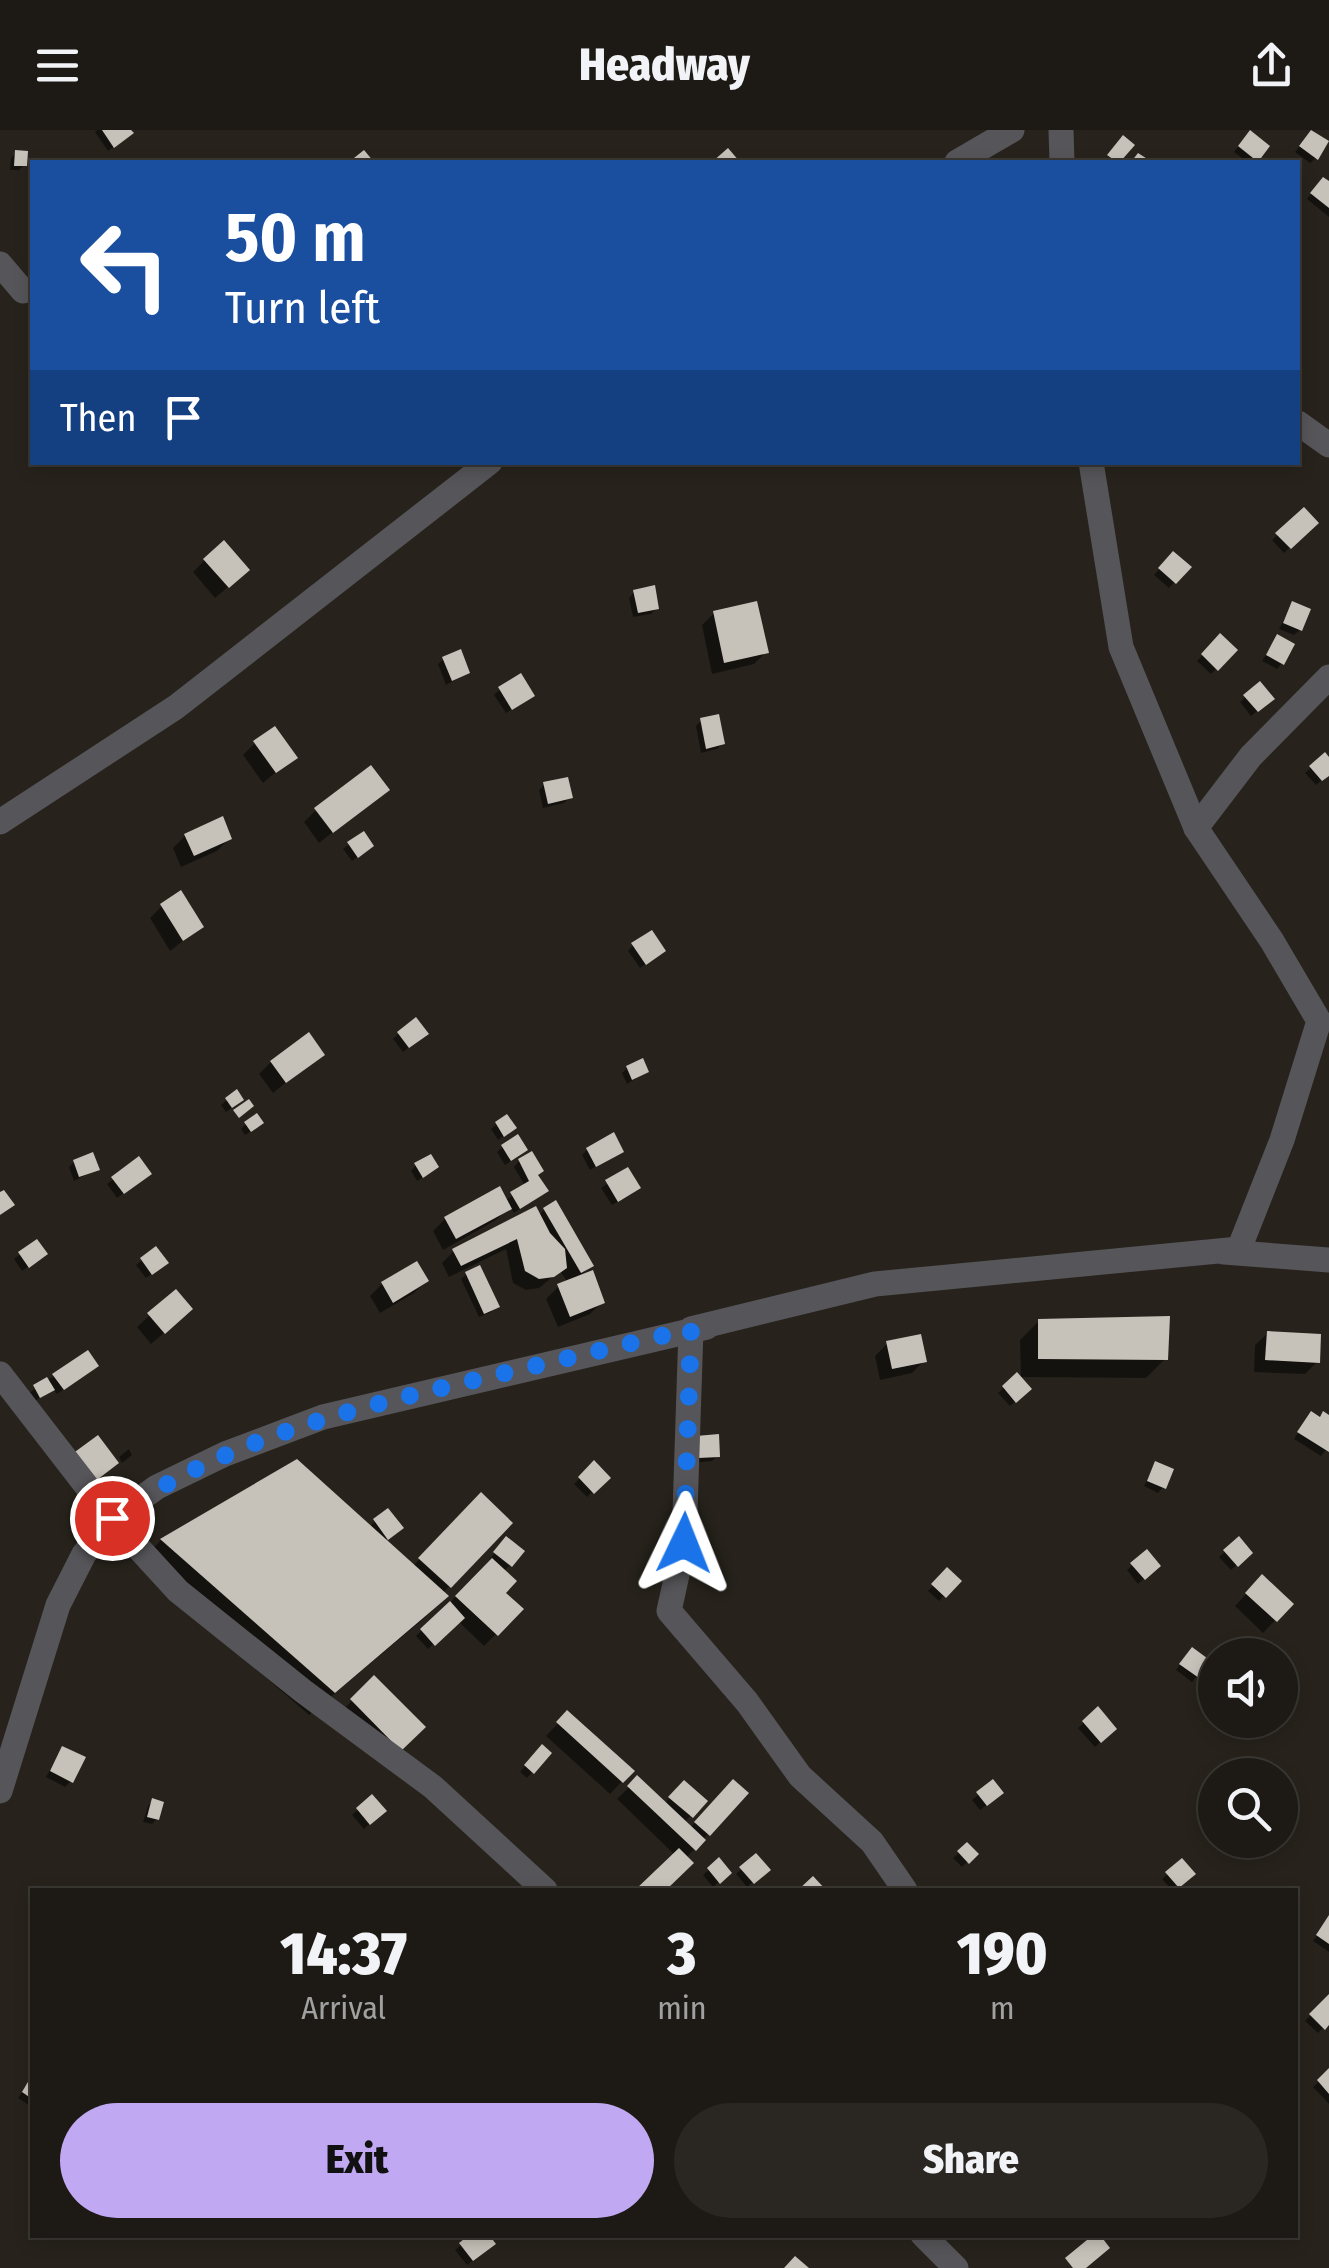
<!DOCTYPE html>
<html lang="en">
<head>
<meta charset="utf-8">
<style>
  :root { --surface:#1d1a15; --page:#2a2722; --text:#f1f3f6; --muted:#a0a1a0; --line:#3b3834; --accent:#c1a8f3 }
  body { margin:0; font-family:"Fira Sans Condensed",sans-serif; background:var(--page); color:var(--text); height:100vh; display:flex; flex-direction:column; font-size:38px; white-space:nowrap }
  * { box-sizing:border-box; margin:0 }
  p { font-size:32px; color:var(--muted) }
  .icon { flex:none; width:55px; height:55px; fill:none; stroke:currentColor; stroke-width:2; stroke-linecap:round; stroke-linejoin:round }
  .map { position:relative; flex:1; overflow:hidden }
  .side { position:absolute; left:30px; top:1758px; width:1268px; height:350px; display:flex; flex-direction:column; background:var(--surface); border-radius:0px; box-shadow:0 5px 15px #0003,0 0 0 2px var(--line) }
  .side>* { flex:none }
  .hud { position:absolute; left:30px; top:30px; width:1270px; height:305px; border-radius:0px; box-shadow:0 5px 15px #0003,0 0 0 2px var(--line); background:#1a4fa0; color:#fff; overflow:hidden }
  .controls { position:absolute; left:1198px; top:1508px; display:grid; gap:20px }
  .controls a { display:grid; place-items:center; width:100px; height:100px; border-radius:50%; background:var(--surface); box-shadow:0 5px 15px #0003,0 0 0 2px var(--line); font-size:50px }
  .pin { position:absolute; display:grid; place-items:center; width:85px; height:85px; color:#fff; margin:-42px; border:5px solid #fff; border-radius:50%; box-shadow:0 2px 10px #0007 }
  .me { position:absolute; width:110px; margin:-55px; rotate:2deg; stroke-linejoin:round; filter:drop-shadow(0 0 8px #0008) }
  .turn { display:flex; align-items:center; gap:35px; height:210px; padding:0 30px; font-size:45px }
  .turn .icon { width:130px; height:130px; stroke-width:2.5 }
  .turn b { display:block; font-size:70px; line-height:85px }
  .then { display:flex; align-items:center; height:95px; padding:0 30px; background:#0003; gap:20px; font-size:38px }
  .eta { display:flex; justify-content:space-evenly; align-items:center; height:170px; text-align:center }
  .eta b { font-size:60px; font-weight:800; line-height:70px }
  .action { display:flex; gap:20px; margin-top:auto; padding:20px 30px }
  .action a { flex:1; height:115px; border-radius:60px; background:var(--accent); color:#111; font-size:40px; font-weight:800; line-height:115px; text-align:center }
  .action a+a { background:var(--page); color:var(--text) }
  header { display:flex; justify-content:space-between; align-items:center; height:130px; padding:0 30px; background:var(--surface); font-size:45px; font-weight:800 }
  .map>svg:first-child { display:block }
  .shadow { fill:#0007 }
  .building { fill:#c7c2b9 }
  .lines { fill:none; stroke-linecap:round; stroke-linejoin:round }
  .minor { stroke:#565559; stroke-width:25 }
  .route { stroke:#1a73e8; stroke-width:18; stroke-dasharray:0 32.4 }
</style>
</head>
<body>
<header><svg class="icon" aria-label="menu" viewBox="0 0 24 24"><path d="M4 6h16M4 12h16M4 18h16"/></svg>Headway<svg class="icon" aria-label="share" viewBox="0 0 24 24"><path d="M12 15V3M7 8l5-5 5 5M5 13v7h14v-7"/></svg></header>
<div class="map">
<svg width="1329" height="2138" viewBox="0 0 1329 2138">
  <rect width="100%" height="100%" fill="#27231c"/>
  <g class="shadow">
    <path d="M97,0H128L125,8L108,21L95,2Z"/>
    <path d="M1307,7L1316,28L1310,33L1295,22Z"/>
    <path d="M1245,8L1267,16L1254,32H1247L1234,22Z"/>
    <path d="M16,23L24,35L19,40H10L11,28Z"/>
    <path d="M1318,55H1329V87L1307,69Z"/>
    <path d="M1304,380L1315,393L1284,423L1272,410Z"/>
    <path d="M1173,424L1188,437L1169,458L1154,445Z"/>
    <path d="M205,430L234,452L215,468L193,442Z"/>
    <path d="M634,462L657,478L651,484L633,487L629,468Z"/>
    <path d="M1292,474L1300,500L1294,505L1279,499Z"/>
    <path d="M714,483L766,522L754,534L712,544L702,495Z"/>
    <path d="M1220,507L1234,520L1211,544L1197,531Z"/>
    <path d="M1277,507L1282,533L1277,539L1262,531Z"/>
    <path d="M444,529L468,543L446,555L438,534Z"/>
    <path d="M1260,554L1266,574L1251,586L1240,572Z"/>
    <path d="M500,559L526,571L506,583L494,565Z"/>
    <path d="M701,591L722,614L717,619L701,623L696,596Z"/>
    <path d="M255,613L294,627L263,653L243,625Z"/>
    <path d="M1324,625L1329,631V644L1316,655L1305,643Z"/>
    <path d="M544,655L570,667L564,673L543,678L539,660Z"/>
    <path d="M386,660L319,713L304,692L316,680Z"/>
    <path d="M363,704L366,721L352,731L343,719Z"/>
    <path d="M185,706L230,708L217,721L181,737L173,718Z"/>
    <path d="M162,776L201,797L170,821L150,788Z"/>
    <path d="M633,815L658,826L640,838L628,821Z"/>
    <path d="M398,904L420,909L403,922L393,909Z"/>
    <path d="M321,924L273,963L259,944L271,932Z"/>
    <path d="M627,938L646,942L627,954L622,943Z"/>
    <path d="M236,963V975L226,982L221,975Z"/>
    <path d="M246,994L256,998L245,1005L241,999Z"/>
    <path d="M497,994L508,1003L498,1010L491,999Z"/>
    <path d="M503,1017L520,1025L505,1035L497,1022Z"/>
    <path d="M587,1020L621,1021L590,1040L582,1025Z"/>
    <path d="M138,1030L143,1049L117,1068L107,1054Z"/>
    <path d="M519,1031L546,1061L514,1083L510,1077L496,1090L443,1120L433,1101L445,1089L499,1060L505,1071L525,1056L514,1037Z"/>
    <path d="M74,1032L97,1039L74,1051L69,1037Z"/>
    <path d="M416,1035L431,1042L417,1051L411,1041Z"/>
    <path d="M627,1040L632,1063L612,1075L601,1058Z"/>
    <path d="M544,1080L591,1135L576,1150L602,1172L590,1184L558,1197L546,1169L558,1157L568,1153L560,1141L539,1158L526,1160L513,1153L506,1119L449,1147L442,1133L454,1121L538,1086Z"/>
    <path d="M36,1113L39,1129L22,1141L14,1129Z"/>
    <path d="M156,1120L160,1138L146,1148L136,1135Z"/>
    <path d="M416,1134L426,1151L414,1163L380,1183L370,1166L382,1154Z"/>
    <path d="M467,1144L497,1176L491,1182L479,1187L461,1149Z"/>
    <path d="M175,1162L178,1191L151,1214L137,1197Z"/>
    <path d="M1039,1191L1165,1229L1146,1248L1021,1247L1020,1210Z"/>
    <path d="M1268,1203L1317,1232L1305,1244L1254,1242L1255,1215Z"/>
    <path d="M887,1214L924,1231L912,1243L880,1250L875,1226Z"/>
    <path d="M91,1241L57,1264L53,1258L34,1272L29,1263L54,1246Z"/>
    <path d="M1017,1245L1029,1259L1010,1276L998,1263Z"/>
    <path d="M1329,1288V1316L1321,1326L1294,1309L1306,1290Z"/>
    <path d="M692,1313L718,1326L712,1331L693,1333Z"/>
    <path d="M129,1319L132,1325L122,1333L119,1327Z"/>
    <path d="M296,1332L369,1397L387,1381L395,1403L384,1411L412,1437L481,1366L510,1393L442,1464L446,1467L421,1491L309,1585L137,1435L161,1410Z"/>
    <path d="M594,1334L607,1348L587,1367L574,1354Z"/>
    <path d="M1156,1334L1163,1357L1158,1363L1144,1356Z"/>
    <path d="M1239,1409L1250,1422L1231,1440L1219,1427Z"/>
    <path d="M501,1415L510,1435L503,1442V1463L521,1479L484,1516L458,1491L428,1519L416,1506L492,1431L490,1429Z"/>
    <path d="M1146,1423L1158,1436L1138,1454L1127,1440Z"/>
    <path d="M947,1441L958,1451L939,1471L928,1461Z"/>
    <path d="M1262,1447L1291,1474L1263,1503L1235,1476Z"/>
    <path d="M1187,1525L1197,1546L1192,1552L1176,1540Z"/>
    <path d="M374,1548L422,1597L388,1631L340,1583Z"/>
    <path d="M1098,1580L1114,1599L1095,1617L1078,1598Z"/>
    <path d="M568,1583L631,1642L610,1664L546,1606Z"/>
    <path d="M542,1617L549,1623L527,1648L520,1642Z"/>
    <path d="M62,1619L71,1651L65,1657L46,1647Z"/>
    <path d="M637,1649L664,1674L684,1653L704,1671L684,1693L690,1698L721,1664L745,1663L686,1728L663,1760H639L675,1725L617,1669Z"/>
    <path d="M993,1653L996,1668L980,1680L972,1670Z"/>
    <path d="M372,1668L383,1681L364,1699L352,1685Z"/>
    <path d="M153,1671L157,1689L152,1694L143,1692L148,1676Z"/>
    <path d="M967,1716L975,1724L962,1737L953,1728Z"/>
    <path d="M756,1727L767,1740L747,1757L736,1744Z"/>
    <path d="M719,1731L729,1743L713,1757L703,1745Z"/>
    <path d="M1182,1731L1193,1744L1172,1760L1162,1749Z"/>
    <path d="M1329,1789V1822L1313,1811Z"/>
    <path d="M1328,1868L1329,1892L1318,1903L1305,1891Z"/>
    <path d="M1329,1942V1974L1313,1957Z"/>
    <path d="M32,1948V1977L18,1968Z"/>
    <path d="M473,2105H486L487,2119L467,2135L455,2120Z"/>
  </g>
  <g class="building">
    <path d="M102,0H131L134,3L114,18Z"/>
    <path d="M1250,0L1270,16L1258,32L1238,16Z"/>
    <path d="M1311,0L1329,11L1318,30L1299,16Z"/>
    <path d="M1123,5L1135,15L1120,32H1117L1107,25Z"/>
    <path d="M728,18L740,32H712Z"/>
    <path d="M15,20L28,21L27,36H14Z"/>
    <path d="M364,20L374,32H349Z"/>
    <path d="M1138,23L1152,32H1131Z"/>
    <path d="M1323,47L1329,51V78L1310,63Z"/>
    <path d="M1304,377L1319,393L1291,419L1275,403Z"/>
    <path d="M224,410L250,440L229,458L203,429Z"/>
    <path d="M1173,421L1192,437L1176,454L1158,438Z"/>
    <path d="M655,455L659,479L638,483L633,460Z"/>
    <path d="M757,471L769,523L724,533L713,481Z"/>
    <path d="M1292,471L1311,479L1302,501L1283,493Z"/>
    <path d="M1220,503L1238,520L1218,541L1201,524Z"/>
    <path d="M1277,504L1295,514L1284,535L1266,525Z"/>
    <path d="M461,519L470,543L452,551L442,527Z"/>
    <path d="M521,543L535,566L512,580L498,557Z"/>
    <path d="M1260,551L1275,569L1258,582L1243,565Z"/>
    <path d="M719,584L725,614L706,619L700,588Z"/>
    <path d="M275,596L298,628L276,643L253,611Z"/>
    <path d="M1325,622L1329,627V646L1322,651L1309,636Z"/>
    <path d="M371,635L390,660L333,703L314,678Z"/>
    <path d="M568,647L573,668L548,674L543,652Z"/>
    <path d="M223,686L232,709L194,726L184,704Z"/>
    <path d="M364,701L374,716L358,728L347,712Z"/>
    <path d="M181,760L204,797L183,811L160,774Z"/>
    <path d="M652,800L666,821L646,835L631,813Z"/>
    <path d="M416,887L429,904L409,918L397,902Z"/>
    <path d="M309,902L325,925L286,953L270,931Z"/>
    <path d="M643,928L649,942L632,950L626,936Z"/>
    <path d="M237,959L244,970L232,978L225,968Z"/>
    <path d="M249,969L254,976L239,988L233,980Z"/>
    <path d="M257,983L264,993L251,1002L244,992Z"/>
    <path d="M507,984L517,998L504,1007L495,992Z"/>
    <path d="M614,1002L624,1022L596,1037L586,1018Z"/>
    <path d="M518,1004L528,1020L511,1031L501,1015Z"/>
    <path d="M532,1021L544,1041L538,1045L549,1061L520,1079L510,1062L529,1051L518,1029Z"/>
    <path d="M93,1022L100,1040L79,1047L73,1030Z"/>
    <path d="M431,1024L439,1037L423,1048L414,1033Z"/>
    <path d="M139,1026L152,1044L124,1064L111,1047Z"/>
    <path d="M628,1037L641,1058L618,1072L605,1050Z"/>
    <path d="M500,1056L512,1079L456,1109L444,1087Z"/>
    <path d="M4,1060L15,1075L0,1085V1062Z"/>
    <path d="M556,1070L594,1136L581,1143L543,1078Z"/>
    <path d="M536,1076L550,1103L565,1119L567,1138L554,1147L539,1149L525,1141L517,1109L461,1136L452,1119Z"/>
    <path d="M37,1109L48,1124L29,1138L18,1122Z"/>
    <path d="M156,1116L169,1133L152,1145L140,1128Z"/>
    <path d="M417,1131L429,1151L393,1173L381,1152Z"/>
    <path d="M480,1135L500,1177L484,1184L465,1142Z"/>
    <path d="M593,1140L605,1173L570,1187L557,1154Z"/>
    <path d="M176,1159L193,1179L165,1204L147,1183Z"/>
    <path d="M1170,1186L1168,1230L1038,1229V1189Z"/>
    <path d="M1267,1201L1321,1204L1320,1233L1265,1230Z"/>
    <path d="M921,1204L927,1232L892,1239L886,1211Z"/>
    <path d="M88,1220L99,1236L64,1260L52,1244Z"/>
    <path d="M1017,1242L1032,1259L1016,1273L1002,1256Z"/>
    <path d="M47,1247L55,1260L40,1268L33,1255Z"/>
    <path d="M1311,1281L1320,1287L1323,1281L1329,1285V1322L1297,1302Z"/>
    <path d="M719,1304L720,1327L698,1328L696,1306Z"/>
    <path d="M98,1305L119,1333L89,1356L68,1327Z"/>
    <path d="M297,1329L449,1466L335,1563L160,1409Z"/>
    <path d="M594,1330L611,1348L594,1364L578,1347Z"/>
    <path d="M1155,1331L1174,1339L1166,1359L1147,1351Z"/>
    <path d="M481,1362L513,1393L451,1458L418,1428Z"/>
    <path d="M388,1378L404,1398L388,1410L373,1389Z"/>
    <path d="M506,1406L525,1421L512,1437L493,1422Z"/>
    <path d="M1239,1406L1253,1423L1238,1437L1223,1420Z"/>
    <path d="M1147,1419L1161,1436L1145,1450L1130,1433Z"/>
    <path d="M492,1428L517,1451L506,1463L524,1479L498,1506L455,1466Z"/>
    <path d="M947,1437L962,1451L946,1468L931,1454Z"/>
    <path d="M1262,1444L1294,1474L1277,1492L1245,1463Z"/>
    <path d="M450,1471L465,1488L435,1516L420,1499Z"/>
    <path d="M1192,1517L1211,1531L1199,1548L1179,1534Z"/>
    <path d="M374,1545L426,1597L401,1621L350,1569Z"/>
    <path d="M1098,1576L1117,1599L1101,1613L1082,1591Z"/>
    <path d="M567,1580L635,1641L623,1653L556,1592Z"/>
    <path d="M542,1614L552,1623L534,1644L524,1635Z"/>
    <path d="M62,1616L86,1627L73,1653L50,1641Z"/>
    <path d="M637,1645L706,1710L696,1721L627,1656Z"/>
    <path d="M733,1649L749,1663L710,1706L694,1692Z"/>
    <path d="M993,1649L1004,1663L987,1676L976,1662Z"/>
    <path d="M684,1650L708,1671L693,1688L668,1667Z"/>
    <path d="M372,1664L387,1681L370,1695L356,1678Z"/>
    <path d="M152,1668L164,1672L159,1690L147,1687Z"/>
    <path d="M967,1712L979,1724L969,1734L957,1721Z"/>
    <path d="M679,1718L694,1733L666,1760H635Z"/>
    <path d="M756,1723L771,1740L754,1754L739,1737Z"/>
    <path d="M719,1727L732,1743L720,1754L707,1738Z"/>
    <path d="M1182,1728L1196,1744L1179,1758L1165,1742Z"/>
    <path d="M813,1746L826,1760H798Z"/>
    <path d="M1329,1785V1814L1316,1805Z"/>
    <path d="M1329,1864V1895L1325,1900L1309,1884Z"/>
    <path d="M1329,1938V1964L1317,1950Z"/>
    <path d="M32,1945V1969L22,1962Z"/>
    <path d="M469,2105H489L496,2114L473,2131L459,2113Z"/>
    <path d="M1093,2105H1100L1110,2118L1086,2138H1073L1065,2128Z"/>
    <path d="M795,2126L809,2138H784Z"/>
  </g>
  <g class="lines">
    <g class="minor">
      <path d="M1061,0L1062,32"/>
      <path d="M957,32L1012,0"/>
      <path d="M0,134L23,161"/>
      <path d="M1298,293L1329,315"/>
      <path d="M0,692L176,577L490,332"/>
      <path d="M1196,698L1251,626L1329,547"/>
      <path d="M1224,1122L1329,1130"/>
      <path d="M0,1244L112,1389L178,1461L303,1561L433,1657L545,1760"/>
      <path d="M0,1661L58,1475L84,1424L112,1389L157,1357L225,1324L323,1287L707,1197"/>
      <path d="M905,1760L872,1712L800,1646L747,1572L669,1481L684,1413L691,1199L875,1154L1239,1119L1282,1010L1319,891L1272,811L1196,698L1121,517L1091,332"/>
      <path d="M923,2105L956,2138"/>
    </g>
  </g>
  <g class="lines">
    <path class="route" d="M112,1388C228,1309 340,1282 475,1250C547,1233 619,1216 691,1199L684,1413"/>
  </g>
</svg>
<div class="controls">
<a><svg class="icon" aria-label="sound" viewBox="0 0 24 24"><path d="M4 9h4l5-4v14l-5-4H4zM17 9q2 3 0 6"/></svg></a>
<a><svg class="icon" aria-label="search" viewBox="0 0 24 24"><circle cx="10" cy="10" r="6"/><path d="M15 15l6 6"/></svg></a>
</div>
<div class="pin" style="left:112px;top:1388px;background:#d93025"><svg class="icon" aria-label="arrive" viewBox="0 0 24 24"><path d="M6 21V4h12l-3 4 3 4H6"/></svg></div>
<svg class="me" style="left:684px;top:1413px" viewBox="-20 -20 40 40"><path d="M0-17L14 15 0 8-14 15z" fill="#1a73e8" stroke="#fff" stroke-width="4"/></svg>
<div class="hud">
<div class="turn"><svg class="icon" aria-label="left" viewBox="0 0 24 24"><path d="M17 20v-9H6M10 6l-5 5 5 5"/></svg><div><b>50 m</b>Turn left</div></div>
<div class="then">Then<svg class="icon" aria-label="arrive" viewBox="0 0 24 24"><path d="M6 21V4h12l-3 4 3 4H6"/></svg></div>
</div>
<section class="side">
<div class="eta">
<div><b>14:37</b><p>Arrival</p></div>
<div><b>3</b><p>min</p></div>
<div><b>190</b><p>m</p></div>
</div>
<div class="action"><a>Exit</a><a>Share</a></div>
</section>
</div>
</body>
</html>
